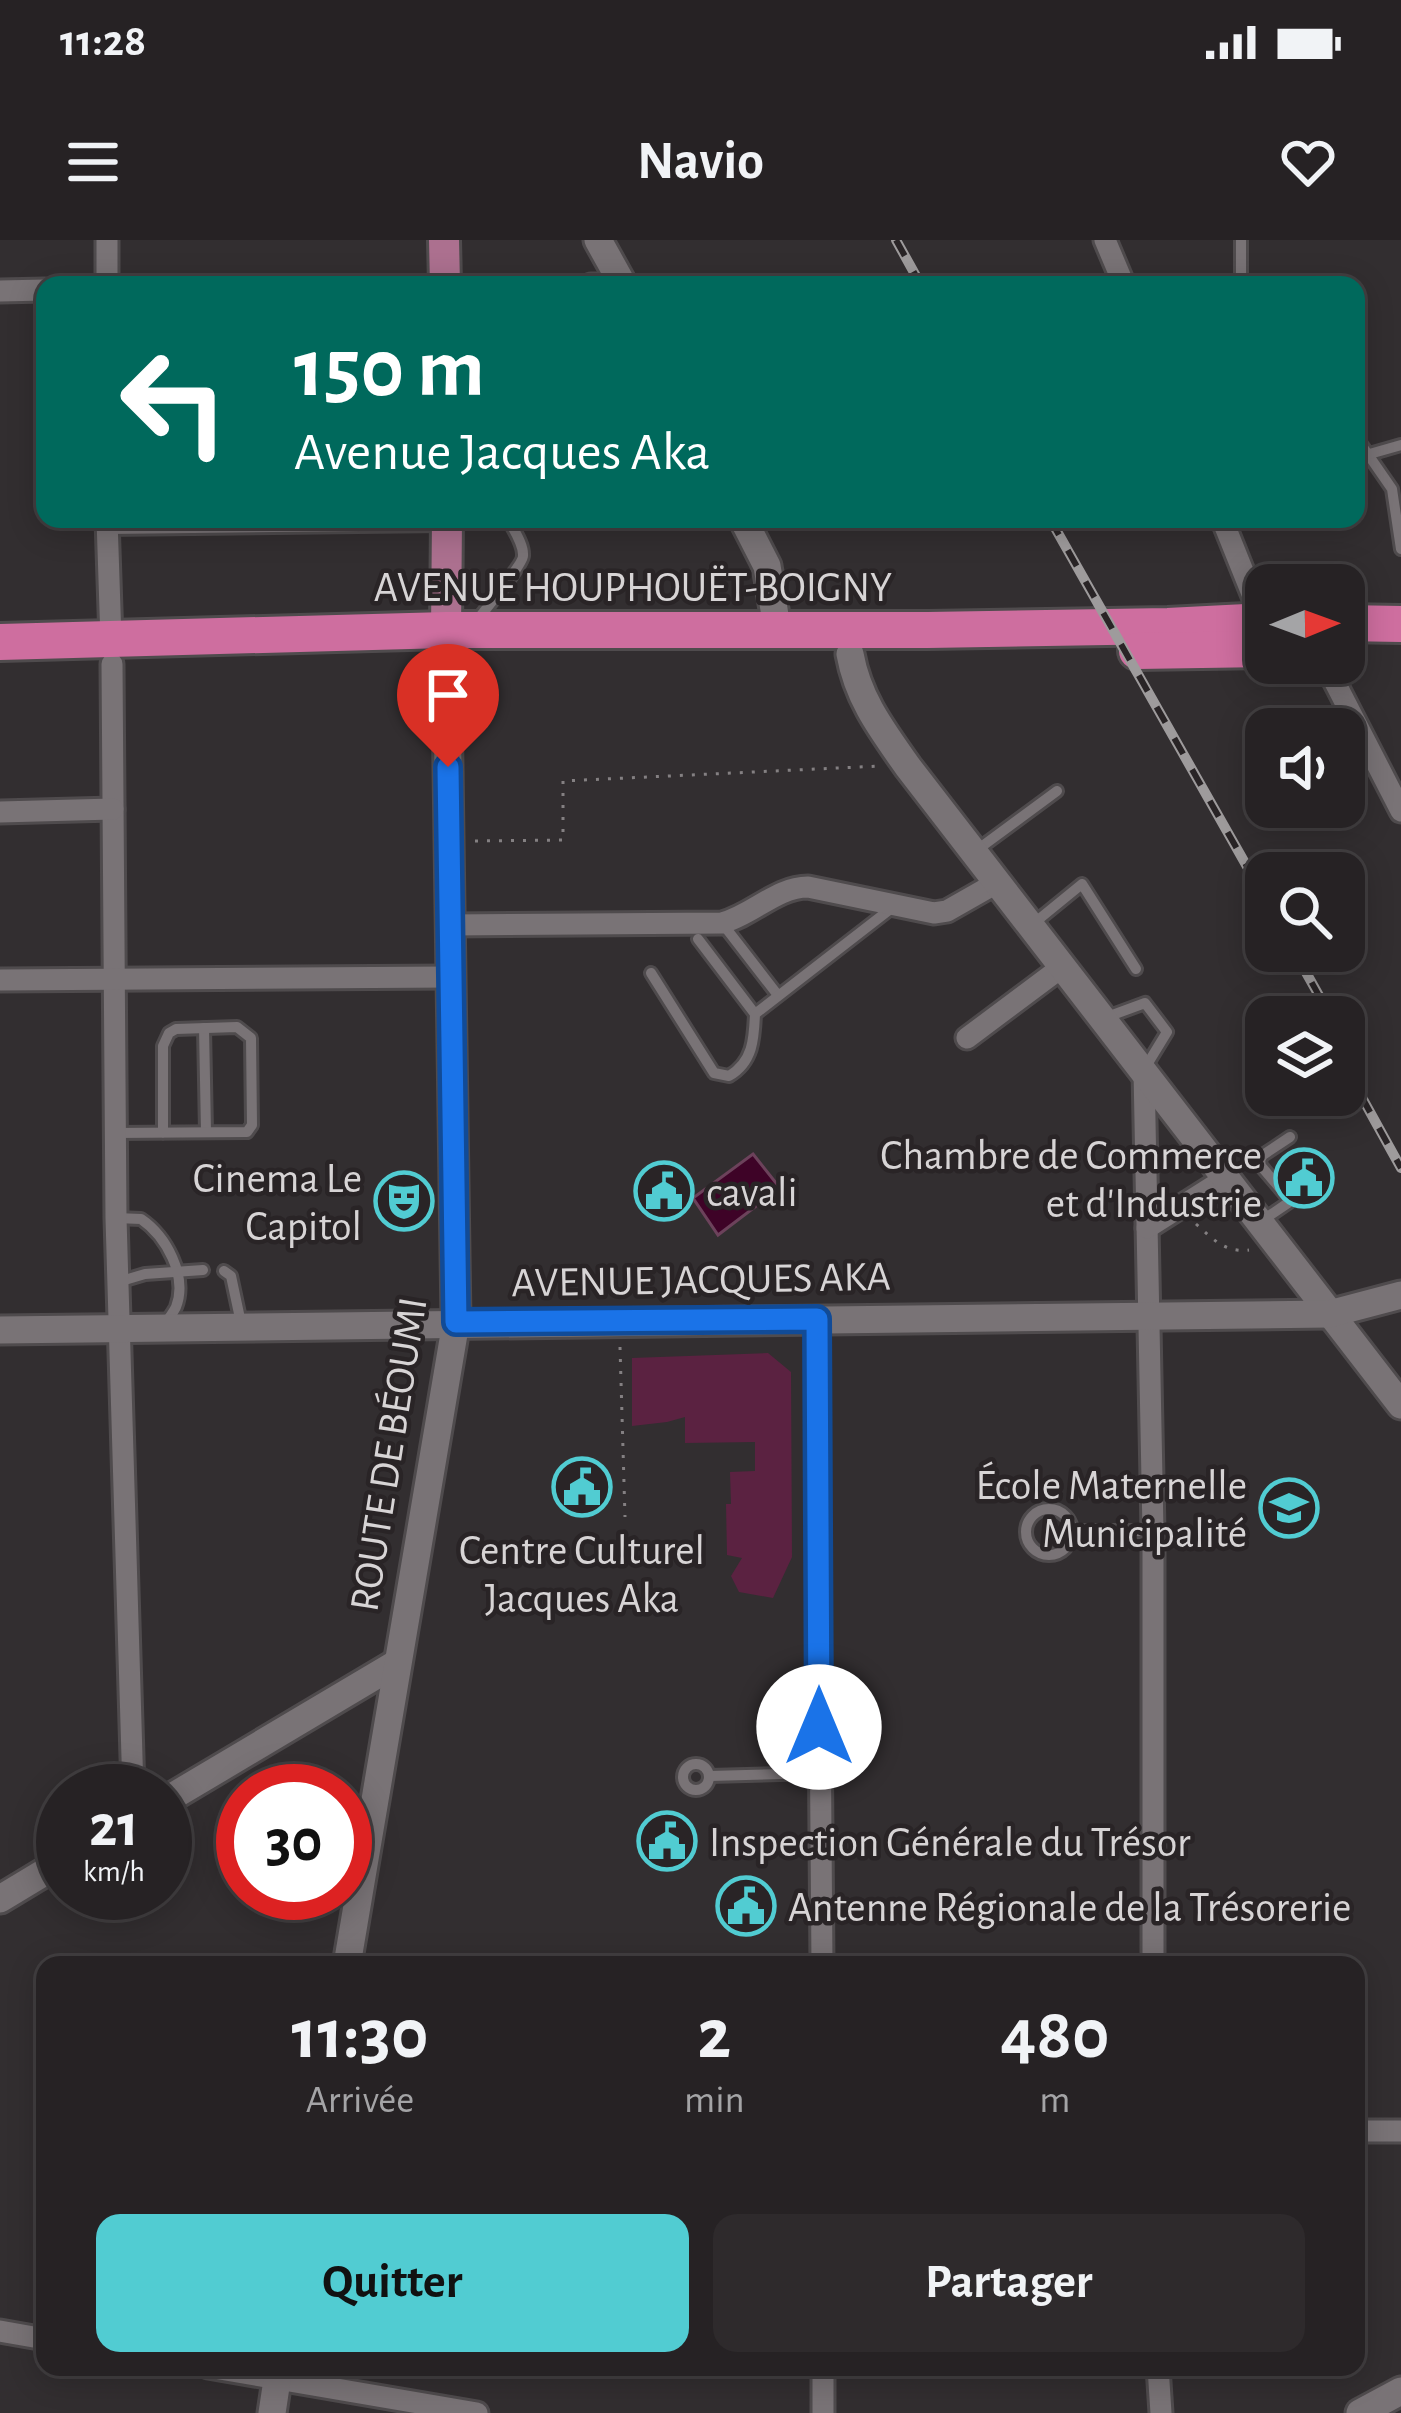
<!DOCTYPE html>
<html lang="fr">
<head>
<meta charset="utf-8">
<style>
  :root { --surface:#262224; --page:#2e2a2c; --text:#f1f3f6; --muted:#a4a4a6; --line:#423f41; --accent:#51ccd2 }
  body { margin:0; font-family:"Alegreya Sans",sans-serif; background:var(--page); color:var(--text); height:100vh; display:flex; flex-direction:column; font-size:45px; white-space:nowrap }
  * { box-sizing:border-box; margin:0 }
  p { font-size:39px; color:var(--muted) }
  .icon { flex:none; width:66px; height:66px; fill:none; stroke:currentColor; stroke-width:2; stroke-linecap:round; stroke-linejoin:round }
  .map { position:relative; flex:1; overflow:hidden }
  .details { position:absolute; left:36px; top:1716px; width:1329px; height:420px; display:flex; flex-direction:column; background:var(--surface); border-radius:24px; box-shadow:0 6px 30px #0003,0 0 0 3px var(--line) }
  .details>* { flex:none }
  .hud { position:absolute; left:36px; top:36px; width:1329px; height:252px; border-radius:24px; box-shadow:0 6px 30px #0003,0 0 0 3px var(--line); background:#00695c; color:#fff; overflow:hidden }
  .needle { width:78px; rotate:89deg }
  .fabs { position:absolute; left:1245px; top:324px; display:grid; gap:24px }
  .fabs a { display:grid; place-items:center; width:120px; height:120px; border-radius:24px; background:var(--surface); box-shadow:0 6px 30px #0003,0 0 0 3px var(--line); font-size:60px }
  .speed { position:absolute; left:36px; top:1524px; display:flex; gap:24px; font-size:60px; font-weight:700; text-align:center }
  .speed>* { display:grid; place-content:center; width:156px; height:156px; border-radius:50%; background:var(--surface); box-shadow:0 6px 30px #0003,0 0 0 3px var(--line); line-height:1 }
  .speed small { font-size:30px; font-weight:400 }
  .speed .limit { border:18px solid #d22; background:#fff; color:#111 }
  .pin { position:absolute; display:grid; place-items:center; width:102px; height:102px; color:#fff; margin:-123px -51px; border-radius:50% 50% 50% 0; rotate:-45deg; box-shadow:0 0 12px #0007 }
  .pin .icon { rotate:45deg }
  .me { position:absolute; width:132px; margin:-66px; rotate:0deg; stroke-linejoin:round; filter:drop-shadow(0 0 9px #0008) }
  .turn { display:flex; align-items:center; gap:42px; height:252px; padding:0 60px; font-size:54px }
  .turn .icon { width:156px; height:156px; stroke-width:2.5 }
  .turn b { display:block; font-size:84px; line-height:102px }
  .eta { display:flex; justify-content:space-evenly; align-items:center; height:204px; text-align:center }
  .eta b { font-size:72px; font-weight:600; line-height:84px }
  .button { display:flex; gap:24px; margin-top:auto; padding:24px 60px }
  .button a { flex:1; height:138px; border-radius:24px; background:var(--accent); color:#111; font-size:48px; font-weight:600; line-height:138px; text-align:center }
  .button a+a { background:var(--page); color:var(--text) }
  .status { display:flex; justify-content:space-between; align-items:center; height:84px; padding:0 60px; background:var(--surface); direction:ltr }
  .status svg { height:33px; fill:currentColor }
  header { display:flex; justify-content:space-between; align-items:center; height:156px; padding:0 60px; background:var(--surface); font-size:54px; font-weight:600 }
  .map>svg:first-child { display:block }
  .green { fill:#5b2241 }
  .water { fill:#3e0327; stroke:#6c425b; stroke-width:3 }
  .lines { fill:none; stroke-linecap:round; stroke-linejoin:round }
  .lane-casing { stroke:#4f4b4d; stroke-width:16 }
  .street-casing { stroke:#4f4b4d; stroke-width:27 }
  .secondary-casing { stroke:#4f4b4d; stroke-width:33 }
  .primary-casing { stroke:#4f4b4d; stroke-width:36 }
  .highway-casing { stroke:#4f4b4d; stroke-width:42 }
  .path { stroke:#848082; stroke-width:3; stroke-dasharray:3 9; stroke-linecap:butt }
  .lane { stroke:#797376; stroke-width:10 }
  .street { stroke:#797376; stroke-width:21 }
  .secondary { stroke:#797376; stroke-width:27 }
  .primary { stroke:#ac708f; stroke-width:30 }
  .highway { stroke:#ce6e9f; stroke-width:36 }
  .rail-casing { stroke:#9e9b9c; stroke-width:10 }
  .rail { stroke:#292426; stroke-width:6; stroke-dasharray:18; stroke-linecap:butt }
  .route-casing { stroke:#114b97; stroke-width:30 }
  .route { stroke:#1a73e8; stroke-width:21 }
  .labels { text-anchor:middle; stroke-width:9; stroke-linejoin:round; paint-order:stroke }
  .street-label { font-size:42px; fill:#d7d4d5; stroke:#292426 }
  .poi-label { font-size:42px; fill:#d7d4d5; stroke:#292426; text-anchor:end }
</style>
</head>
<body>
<div class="status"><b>11:28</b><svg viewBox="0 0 49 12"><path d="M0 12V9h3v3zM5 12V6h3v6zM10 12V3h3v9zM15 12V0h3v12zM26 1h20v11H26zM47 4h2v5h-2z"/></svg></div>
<header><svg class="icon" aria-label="menu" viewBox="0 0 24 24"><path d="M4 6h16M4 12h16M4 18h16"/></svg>Navio<svg class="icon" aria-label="heart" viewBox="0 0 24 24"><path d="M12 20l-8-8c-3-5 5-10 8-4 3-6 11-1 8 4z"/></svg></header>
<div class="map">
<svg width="1401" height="2173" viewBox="0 0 1401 2173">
  <rect width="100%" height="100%" fill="#322e30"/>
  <path class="green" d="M768,1113L791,1132L792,1317L773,1358L739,1352L731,1336L742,1318L727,1315L726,1264H731L730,1232L755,1231V1202L685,1203V1177L667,1182L632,1186V1118Z"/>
  <path class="water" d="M753,914L780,948L718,995L693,958Z"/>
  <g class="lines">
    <defs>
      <g id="lane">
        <path d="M1241,45V0"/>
        <path d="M1356,197L1392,249L1401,309"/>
        <path d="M1366,215L1401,205"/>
        <path d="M108,289L443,285"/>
        <path d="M476,382C484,371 523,324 523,316C524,304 513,289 508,279"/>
        <path d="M977,610L1057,551"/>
        <path d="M722,683L777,754"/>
        <path d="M1033,684L1082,644L1136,729"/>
        <path d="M698,699L755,774"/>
        <path d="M651,733L714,833L729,836C753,822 754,799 755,774L893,667"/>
        <path d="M1107,777L1145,763L1167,792L1145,828"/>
        <path d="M204,788L206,892"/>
        <path d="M115,893C159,893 203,892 247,892L252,885L251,798L237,787L176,789L169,793L163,806V893"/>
        <path d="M116,978L141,979C166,996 188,1036 176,1067C173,1073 169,1078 165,1084"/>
        <path d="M1263,980L1288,963L1289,959L1261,926L1260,920L1263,915L1290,897"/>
        <path d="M224,1031L231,1036L241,1083"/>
        <path d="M118,1042L145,1034L203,1030"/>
        <circle cx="1049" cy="1292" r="23"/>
        <path d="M1071,1291H1152"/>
        <circle cx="696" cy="1537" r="13"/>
        <path d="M710,1536L819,1533"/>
      </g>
      <g id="street">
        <path d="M107,0V45"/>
        <path d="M1105,0L1124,45"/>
        <path d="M591,45H623"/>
        <path d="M0,51L45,50"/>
        <path d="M107,279L111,400"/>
        <path d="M1222,279L1263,381"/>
        <path d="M1325,423L1401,571"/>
        <path d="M112,424L116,978L133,1551"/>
        <path d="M0,572L113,569"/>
        <path d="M450,685L722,683C753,675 776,647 808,647L934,673L947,671L998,642"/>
        <path d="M0,740L451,737"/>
        <path d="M967,798L1062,727"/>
        <path d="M1144,830L1153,1291V1725"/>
        <path d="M1147,988L1226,938"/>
        <path d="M817,1079L822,1725"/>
        <path d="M1356,1891H1401"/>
        <path d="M0,2091L45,2099"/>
        <path d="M208,2127L477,2173"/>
        <path d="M1158,2127L1161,2173"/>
        <path d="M823,2173V2127"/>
      </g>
      <g id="secondary">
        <path d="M598,0L623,45"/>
        <path d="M743,279L767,326L777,388"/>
        <path d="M850,414C858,459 882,490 908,527L1401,1165"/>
        <path d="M0,1090L1329,1074L1401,1055"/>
        <path d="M165,1561L397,1423"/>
        <path d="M0,1659L63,1621"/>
        <path d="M347,1725L456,1082L446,390"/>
        <path d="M272,2173L279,2127"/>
        <path d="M1360,2173L1401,2151"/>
      </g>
      <g id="primary">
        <path d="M444,0L445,45"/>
        <path d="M446,390L447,279"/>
      </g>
      <g id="highway">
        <path d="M1344,383L1401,384"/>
        <path d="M0,402L446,390H928L1168,386L1266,381"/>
        <path d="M1137,411L1266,409"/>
      </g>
    </defs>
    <use href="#lane" class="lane-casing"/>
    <use href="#street" class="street-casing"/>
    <use href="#secondary" class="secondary-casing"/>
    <use href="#primary" class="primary-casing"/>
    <use href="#highway" class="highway-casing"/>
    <g class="path">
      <path d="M475,601L563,600V541L880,526"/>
      <path d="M1196,984C1213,999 1225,1013 1249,1010"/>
      <path d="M620,1107L625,1277"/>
    </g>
    <use href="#lane" class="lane"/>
    <use href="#street" class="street"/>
    <use href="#secondary" class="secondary"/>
    <use href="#primary" class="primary"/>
    <use href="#highway" class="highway"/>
    <defs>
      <g id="rail">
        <path d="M896,0L921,45"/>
        <path d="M1050,279L1266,660"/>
        <path d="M1294,711L1331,777"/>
        <path d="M1344,825L1401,928"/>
      </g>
    </defs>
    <use href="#rail" class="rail-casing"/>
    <use href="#rail" class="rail"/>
  </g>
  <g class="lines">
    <defs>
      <path id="route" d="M448,527L456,1082L817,1079L819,1487"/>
    </defs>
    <use href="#route" class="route-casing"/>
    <use href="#route" class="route"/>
  </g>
  <defs>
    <symbol id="civic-ring" viewBox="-11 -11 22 22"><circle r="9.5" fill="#292426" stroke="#51ccd2" stroke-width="1.5"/><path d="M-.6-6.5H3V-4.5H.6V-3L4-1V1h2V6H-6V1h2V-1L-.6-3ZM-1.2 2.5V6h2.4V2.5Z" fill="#51ccd2"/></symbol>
    <symbol id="theatre-ring" viewBox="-11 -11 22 22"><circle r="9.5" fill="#292426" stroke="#51ccd2" stroke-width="1.5"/><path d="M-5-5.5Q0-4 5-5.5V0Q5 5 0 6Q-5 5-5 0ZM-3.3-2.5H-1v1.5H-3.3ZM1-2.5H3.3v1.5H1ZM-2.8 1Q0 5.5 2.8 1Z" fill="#51ccd2"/></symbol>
    <symbol id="school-ring" viewBox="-11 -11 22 22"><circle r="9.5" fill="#292426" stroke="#51ccd2" stroke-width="1.5"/><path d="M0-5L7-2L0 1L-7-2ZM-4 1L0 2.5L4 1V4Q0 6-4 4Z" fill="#51ccd2"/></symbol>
  </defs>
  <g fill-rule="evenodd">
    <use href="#civic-ring" x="1271" y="905" width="66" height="66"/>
    <use href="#civic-ring" x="631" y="918" width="66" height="66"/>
    <use href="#theatre-ring" x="371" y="928" width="66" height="66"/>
    <use href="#civic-ring" x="549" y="1214" width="66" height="66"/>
    <use href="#school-ring" x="1256" y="1235" width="66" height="66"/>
    <use href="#civic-ring" x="634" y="1568" width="66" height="66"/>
    <use href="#civic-ring" x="713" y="1633" width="66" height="66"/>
  </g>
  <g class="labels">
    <g class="street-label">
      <text x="633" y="361">AVENUE HOUPHOUËT-BOIGNY</text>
      <text transform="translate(701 1038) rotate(-1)" y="15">AVENUE JACQUES AKA</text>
      <text transform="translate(387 1214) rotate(-81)" y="15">ROUTE DE BÉOUMI</text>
    </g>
    <g class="poi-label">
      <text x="1262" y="929">Chambre de Commerce<tspan x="1262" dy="48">et d'Industrie</tspan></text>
      <text x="362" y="952">Cinema Le<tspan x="362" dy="48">Capitol</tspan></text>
      <text x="706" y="966" text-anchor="start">cavali</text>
      <text x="1247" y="1259">École Maternelle<tspan x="1247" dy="48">Municipalité</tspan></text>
      <text x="582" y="1324" text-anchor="middle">Centre Culturel<tspan x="582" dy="48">Jacques Aka</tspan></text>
      <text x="709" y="1616" text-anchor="start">Inspection Générale du Trésor</text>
      <text x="788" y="1681" text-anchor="start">Antenne Régionale de la Trésorerie</text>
    </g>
  </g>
</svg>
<div class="fabs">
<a><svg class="needle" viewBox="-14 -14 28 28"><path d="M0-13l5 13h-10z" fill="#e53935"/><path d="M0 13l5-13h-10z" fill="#a4a4a6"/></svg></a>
<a><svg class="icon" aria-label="sound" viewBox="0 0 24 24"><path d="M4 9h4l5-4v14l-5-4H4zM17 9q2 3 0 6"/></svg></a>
<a><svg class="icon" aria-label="search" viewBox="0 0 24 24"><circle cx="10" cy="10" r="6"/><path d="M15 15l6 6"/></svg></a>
<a><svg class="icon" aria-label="layers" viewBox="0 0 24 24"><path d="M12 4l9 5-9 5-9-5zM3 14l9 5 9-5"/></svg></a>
</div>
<div class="speed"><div>21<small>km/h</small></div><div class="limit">30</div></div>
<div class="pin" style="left:448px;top:527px;background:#d93025"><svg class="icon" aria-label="arrive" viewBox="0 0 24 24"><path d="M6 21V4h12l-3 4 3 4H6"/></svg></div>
<svg class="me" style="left:819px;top:1487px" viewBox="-20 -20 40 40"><circle r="19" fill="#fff"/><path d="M0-13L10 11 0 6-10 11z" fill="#1a73e8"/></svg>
<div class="hud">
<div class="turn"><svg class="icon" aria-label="left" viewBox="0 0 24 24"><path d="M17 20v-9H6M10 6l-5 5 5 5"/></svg><div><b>150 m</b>Avenue Jacques Aka</div></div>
</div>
<section class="details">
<div class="eta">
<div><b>11:30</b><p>Arrivée</p></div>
<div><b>2</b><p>min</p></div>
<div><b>480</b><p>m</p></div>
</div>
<div class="button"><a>Quitter</a><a>Partager</a></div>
</section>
</div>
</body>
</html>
